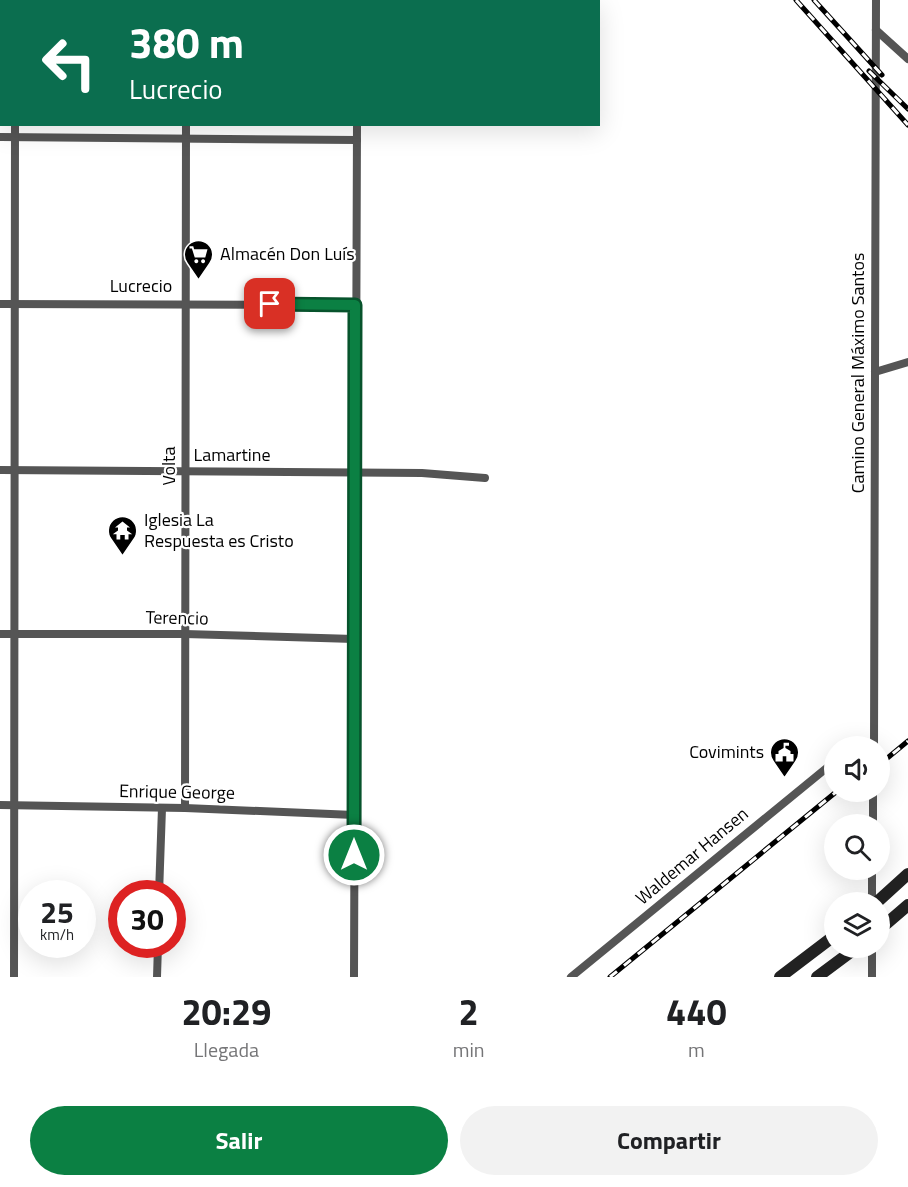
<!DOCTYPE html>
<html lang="es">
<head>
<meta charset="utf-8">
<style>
  :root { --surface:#fff; --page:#f2f2f2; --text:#202124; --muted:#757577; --accent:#0b8043 }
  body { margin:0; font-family:"Titillium Web",sans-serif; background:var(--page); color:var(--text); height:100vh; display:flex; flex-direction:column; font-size:22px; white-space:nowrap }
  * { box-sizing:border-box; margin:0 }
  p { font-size:20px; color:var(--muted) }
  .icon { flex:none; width:33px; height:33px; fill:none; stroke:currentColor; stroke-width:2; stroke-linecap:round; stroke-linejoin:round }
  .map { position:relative; height:977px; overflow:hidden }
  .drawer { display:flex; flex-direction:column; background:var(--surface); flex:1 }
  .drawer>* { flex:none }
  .top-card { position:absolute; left:0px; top:0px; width:600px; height:126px; box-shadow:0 6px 24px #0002; background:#0b6e4f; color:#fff; overflow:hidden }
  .fabs { position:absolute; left:824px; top:736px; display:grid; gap:12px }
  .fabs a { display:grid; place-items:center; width:66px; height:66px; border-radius:50%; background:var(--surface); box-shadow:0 6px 24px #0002; font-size:30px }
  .speed { position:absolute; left:18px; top:880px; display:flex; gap:12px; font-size:30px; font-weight:700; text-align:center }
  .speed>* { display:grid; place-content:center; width:78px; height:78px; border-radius:50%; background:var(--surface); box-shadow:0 6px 24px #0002; line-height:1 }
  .speed small { font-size:15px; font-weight:400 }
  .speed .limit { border:9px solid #d22; background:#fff; color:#111 }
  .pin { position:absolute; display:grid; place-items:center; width:51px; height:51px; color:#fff; margin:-26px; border-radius:12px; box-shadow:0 3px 9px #0006 }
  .me { position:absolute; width:66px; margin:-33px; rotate:0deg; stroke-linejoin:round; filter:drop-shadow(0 0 4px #0008) }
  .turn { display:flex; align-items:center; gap:21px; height:126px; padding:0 30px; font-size:27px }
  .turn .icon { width:78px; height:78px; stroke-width:2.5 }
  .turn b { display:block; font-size:42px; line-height:51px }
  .eta { display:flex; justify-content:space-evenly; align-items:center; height:102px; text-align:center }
  .eta b { font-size:36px; font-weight:700; line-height:42px }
  .action { display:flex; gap:12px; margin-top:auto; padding:12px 30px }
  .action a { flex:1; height:69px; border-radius:36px; background:var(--accent); color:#fff; font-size:24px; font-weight:700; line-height:69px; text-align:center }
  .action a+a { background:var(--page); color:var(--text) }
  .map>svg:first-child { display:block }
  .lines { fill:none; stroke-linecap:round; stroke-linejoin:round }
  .street { stroke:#555; stroke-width:8 }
  .secondary { stroke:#222; stroke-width:12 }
  .rail-casing { stroke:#000; stroke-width:5 }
  .rail { stroke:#fff; stroke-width:3; stroke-dasharray:9; stroke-linecap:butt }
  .route-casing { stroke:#07532c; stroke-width:15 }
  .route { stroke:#0b8043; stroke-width:10 }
  .labels { text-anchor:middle; stroke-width:4.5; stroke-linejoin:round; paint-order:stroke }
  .poi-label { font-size:18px; fill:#000; stroke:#fff; text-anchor:start }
  .street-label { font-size:18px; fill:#000; stroke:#fff }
</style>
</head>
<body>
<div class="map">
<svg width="908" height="977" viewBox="0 0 908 977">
  <rect width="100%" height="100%" fill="#fff"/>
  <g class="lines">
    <g class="street">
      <path d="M15,2V0"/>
      <path d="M186,2V0"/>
      <path d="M357,2V0"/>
      <path d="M876,30L908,59"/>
      <path d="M0,137L357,140"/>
      <path d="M0,304L355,305"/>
      <path d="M875,372L908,362"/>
      <path d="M0,470L422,473L485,478"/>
      <path d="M0,634H185L354,639"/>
      <path d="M874,747L876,0"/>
      <path d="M0,805L185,808L354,815"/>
      <path d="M185,808L186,124"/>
      <path d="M873,825V792"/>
      <path d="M159,894L162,808"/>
      <path d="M872,903V870"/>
      <path d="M14,977L15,124"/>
      <path d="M157,977L158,945"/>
      <path d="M354,977L357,124"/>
      <path d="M571,977L834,762"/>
      <path d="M872,977V948"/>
    </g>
    <g class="secondary">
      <path d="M876,903L908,874"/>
      <path d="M879,930L908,905"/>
      <path d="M780,977L834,936"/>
      <path d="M817,977L856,948"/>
    </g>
    <defs>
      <g id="rail">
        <path d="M796,0L908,125"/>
        <path d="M814,0L882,75"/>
        <path d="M869,71L908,109"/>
        <path d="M879,765L908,741"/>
        <path d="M610,977L836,792"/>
      </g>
    </defs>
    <use href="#rail" class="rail-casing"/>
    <use href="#rail" class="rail"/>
  </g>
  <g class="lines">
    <defs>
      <path id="route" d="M270,304L355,305L354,855"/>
    </defs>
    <use href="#route" class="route-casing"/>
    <use href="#route" class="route"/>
  </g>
  <defs>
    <symbol id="supermarket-pin" viewBox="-11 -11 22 30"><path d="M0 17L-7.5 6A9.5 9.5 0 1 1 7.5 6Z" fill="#000" stroke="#fff"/><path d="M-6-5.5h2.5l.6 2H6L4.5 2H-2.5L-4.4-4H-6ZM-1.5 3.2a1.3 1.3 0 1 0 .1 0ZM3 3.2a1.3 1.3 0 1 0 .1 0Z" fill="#fff"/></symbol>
    <symbol id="temple-pin" viewBox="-11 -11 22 30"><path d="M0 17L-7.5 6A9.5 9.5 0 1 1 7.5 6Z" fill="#000" stroke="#fff"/><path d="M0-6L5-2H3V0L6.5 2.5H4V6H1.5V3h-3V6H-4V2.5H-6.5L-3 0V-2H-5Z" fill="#fff"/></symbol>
    <symbol id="civic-pin" viewBox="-11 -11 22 30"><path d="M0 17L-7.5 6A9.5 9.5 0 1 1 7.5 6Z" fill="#000" stroke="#fff"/><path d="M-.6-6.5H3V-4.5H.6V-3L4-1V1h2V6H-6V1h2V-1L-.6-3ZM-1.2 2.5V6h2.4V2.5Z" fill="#fff"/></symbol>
  </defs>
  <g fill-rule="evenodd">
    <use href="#supermarket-pin" x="182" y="238" width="33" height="45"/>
    <use href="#temple-pin" x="106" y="514" width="33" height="45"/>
    <use href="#civic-pin" x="768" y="736" width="33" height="45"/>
  </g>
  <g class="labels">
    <g class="poi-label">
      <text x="220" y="260">Almacén Don Luís</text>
      <text x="144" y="526">Iglesia La<tspan x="144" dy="21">Respuesta es Cristo</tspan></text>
      <text x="764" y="758" text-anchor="end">Covimints</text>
    </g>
    <g class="street-label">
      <text x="141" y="292">Lucrecio</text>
      <text transform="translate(858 373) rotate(-90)" y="6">Camino General Máximo Santos</text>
      <text x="232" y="461">Lamartine</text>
      <text transform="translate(169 466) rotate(-90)" y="6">Volta</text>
      <text transform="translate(177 618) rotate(1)" y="6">Terencio</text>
      <text transform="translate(177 792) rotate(1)" y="6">Enrique George</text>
      <text transform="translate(692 856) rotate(-40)" y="6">Waldemar Hansen</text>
    </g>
  </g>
</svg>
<div class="fabs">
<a><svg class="icon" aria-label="sound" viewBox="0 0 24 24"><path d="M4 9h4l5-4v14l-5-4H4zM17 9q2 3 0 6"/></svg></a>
<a><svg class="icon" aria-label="search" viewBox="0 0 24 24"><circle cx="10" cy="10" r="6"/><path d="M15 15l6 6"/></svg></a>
<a><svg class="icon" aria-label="layers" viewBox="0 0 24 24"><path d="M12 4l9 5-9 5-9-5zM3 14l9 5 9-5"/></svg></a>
</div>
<div class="speed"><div>25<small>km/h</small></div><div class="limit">30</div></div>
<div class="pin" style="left:270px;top:304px;background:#d93025"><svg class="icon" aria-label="arrive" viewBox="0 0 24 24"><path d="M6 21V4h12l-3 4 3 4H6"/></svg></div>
<svg class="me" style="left:354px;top:855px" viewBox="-20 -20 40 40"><circle r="17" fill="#0b8043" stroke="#fff" stroke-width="3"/><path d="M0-11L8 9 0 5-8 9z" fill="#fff"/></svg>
<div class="top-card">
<div class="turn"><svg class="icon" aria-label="left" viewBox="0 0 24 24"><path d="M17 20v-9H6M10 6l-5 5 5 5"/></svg><div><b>380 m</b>Lucrecio</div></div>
</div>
</div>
<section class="drawer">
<div class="eta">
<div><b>20:29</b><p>Llegada</p></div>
<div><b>2</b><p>min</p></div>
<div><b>440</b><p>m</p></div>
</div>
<div class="action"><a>Salir</a><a>Compartir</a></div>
</section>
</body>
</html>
